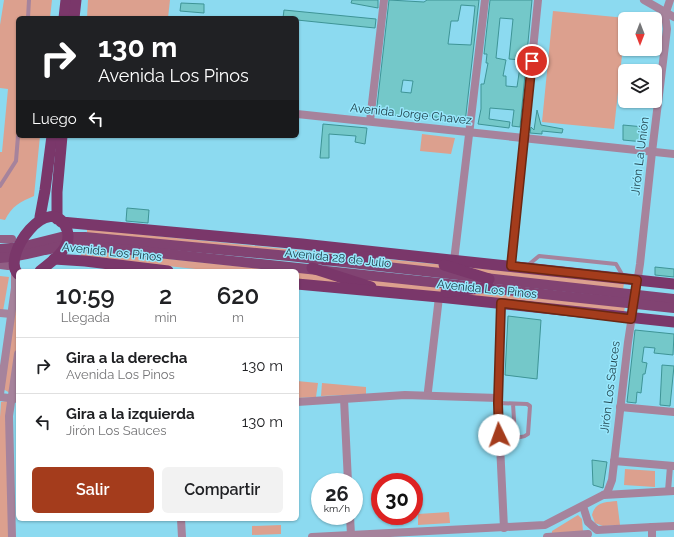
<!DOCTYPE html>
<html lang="es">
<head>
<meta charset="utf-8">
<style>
  :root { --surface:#fff; --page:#f2f2f2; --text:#202124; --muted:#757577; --line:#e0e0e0; --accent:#a43c1c }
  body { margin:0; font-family:Raleway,sans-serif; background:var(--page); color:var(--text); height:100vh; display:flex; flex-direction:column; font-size:15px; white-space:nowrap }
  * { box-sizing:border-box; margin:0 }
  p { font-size:13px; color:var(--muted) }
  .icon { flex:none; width:22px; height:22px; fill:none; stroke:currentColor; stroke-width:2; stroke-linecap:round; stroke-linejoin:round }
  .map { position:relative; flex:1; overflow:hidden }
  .panel { position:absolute; left:16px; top:269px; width:283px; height:252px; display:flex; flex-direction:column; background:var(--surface); border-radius:6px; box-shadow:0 1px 3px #0004 }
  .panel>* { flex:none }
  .top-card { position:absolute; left:16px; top:16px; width:283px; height:122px; border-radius:6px; box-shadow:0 1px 3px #0004; background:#202124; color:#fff; overflow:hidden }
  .needle { width:26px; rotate:180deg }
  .buttons { position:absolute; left:618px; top:12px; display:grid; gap:8px }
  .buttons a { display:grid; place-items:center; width:44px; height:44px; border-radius:6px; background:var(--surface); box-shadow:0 1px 3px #0004; font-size:20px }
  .speed { position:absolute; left:311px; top:473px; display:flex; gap:8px; font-size:20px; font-weight:700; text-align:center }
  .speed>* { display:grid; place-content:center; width:52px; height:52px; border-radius:50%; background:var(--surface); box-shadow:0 1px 3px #0004; line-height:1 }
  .speed small { font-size:10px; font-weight:400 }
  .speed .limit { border:6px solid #d22; background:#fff; color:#111 }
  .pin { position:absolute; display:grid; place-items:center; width:34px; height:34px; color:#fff; margin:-17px; border:2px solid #fff; border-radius:50%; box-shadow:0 1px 4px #0007 }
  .me { position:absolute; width:44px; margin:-22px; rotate:357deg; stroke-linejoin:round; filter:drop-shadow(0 0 3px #0008) }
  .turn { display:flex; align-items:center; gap:14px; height:84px; padding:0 16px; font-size:18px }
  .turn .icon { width:52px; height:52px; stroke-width:2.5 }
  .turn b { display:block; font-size:28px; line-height:34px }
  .then { display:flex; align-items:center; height:38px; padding:0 16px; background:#0003; gap:8px; font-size:15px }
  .eta { display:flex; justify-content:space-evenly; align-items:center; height:68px; text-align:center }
  .eta b { font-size:24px; font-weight:600; line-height:28px }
  .action { display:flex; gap:8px; margin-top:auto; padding:8px 16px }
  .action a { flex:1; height:46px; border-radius:6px; background:var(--accent); color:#fff; font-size:16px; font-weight:600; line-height:46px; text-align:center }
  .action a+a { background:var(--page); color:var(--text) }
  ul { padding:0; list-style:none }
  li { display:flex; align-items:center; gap:12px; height:56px; padding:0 16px; border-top:1px solid var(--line) }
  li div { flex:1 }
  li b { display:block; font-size:15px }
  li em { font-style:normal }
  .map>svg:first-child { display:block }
  .green { fill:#dca08e }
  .building { fill:#74c8c9; stroke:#3e9496; fill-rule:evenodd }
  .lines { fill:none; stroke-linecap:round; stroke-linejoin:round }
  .service { stroke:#a6839c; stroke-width:4 }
  .pedestrian { stroke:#a6839c; stroke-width:6 }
  .minor { stroke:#a6839c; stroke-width:8 }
  .tertiary { stroke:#a6839c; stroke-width:8 }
  .secondary { stroke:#915e84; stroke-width:8 }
  .primary { stroke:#814372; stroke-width:10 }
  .trunk { stroke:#7a376a; stroke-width:11 }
  .route-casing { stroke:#6b2712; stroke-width:10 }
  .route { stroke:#a43c1c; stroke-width:7 }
  .labels { text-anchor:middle; stroke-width:3; stroke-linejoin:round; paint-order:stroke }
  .street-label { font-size:12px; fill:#1b3c45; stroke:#99e8fd }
</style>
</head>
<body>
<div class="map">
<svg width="674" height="537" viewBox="0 0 674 537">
  <rect width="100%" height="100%" fill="#8cdaf0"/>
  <g class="green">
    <path d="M4,0H52L50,18H18V136H40L34,196C20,202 12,206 5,220L0,219V152H2L8,89L0,88V25Z"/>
    <path d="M88,0H170L168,18H87Z"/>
    <path d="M553,11L626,18L614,129L542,122Z"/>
    <path d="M422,134L455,138L451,154L420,151Z"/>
    <path d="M87,229L624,283L623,290L87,234Z"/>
    <path d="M82,250L286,271H215L81,257Z"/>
    <path d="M297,272L625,306L624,313L297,279Z"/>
    <path d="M0,276L9,277L3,311H0Z"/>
    <path d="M18,290V340L10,393L3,389Z"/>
    <path d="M297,381L318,383L316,397L297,398Z"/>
    <path d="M322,383L366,387V394L321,396Z"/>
    <path d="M7,401L9,537H0V417L1,402Z"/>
    <path d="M625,469L655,471V487L624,485Z"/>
    <path d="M617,501L620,525L603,526L595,523L592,515C595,502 606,502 617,501Z"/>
    <path d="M449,512L450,523L418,525V514Z"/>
    <path d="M578,515L582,519L583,532L552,533V531Z"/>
    <path d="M281,525V534L252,535V526Z"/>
  </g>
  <g class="building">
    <path d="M352,0H378V8L351,3Z"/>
    <path d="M389,0L424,2L427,0H479L465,123L441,120V118L419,114V116L376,115ZM461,5L475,6L471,45L448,44L451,21H458ZM403,80L413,81L411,93L401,92Z"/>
    <path d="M490,0H532L520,127L512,126L514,110L490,108L489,119L510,122L509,128L478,124L481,109V84H484L488,63H486L487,54H484ZM500,18L513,19L509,59L521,60L517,87L506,86V76H503L506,60L496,58Z"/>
    <path d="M181,3L204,4V13L180,11Z"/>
    <path d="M284,10L376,19L375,28L297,20V18H283Z"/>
    <path d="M537,110L541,125L563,129L562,133L542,131V134L530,133L531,127L534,130Z"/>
    <path d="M323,124L367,128L365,144L355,142L356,136L329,134V158H320Z"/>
    <path d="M623,125L644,127V142L623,140Z"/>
    <path d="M127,208L149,210L148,223L126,221Z"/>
    <path d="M655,267L674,269V277L655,275Z"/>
    <path d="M508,316L541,320L537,379L505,375Z"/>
    <path d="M635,330L674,334L673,355L654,353L655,348L644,347L642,362L647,363L645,374H643L641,393L637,392L636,403L627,402Z"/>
    <path d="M662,365L674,366L670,406L660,405Z"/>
    <path d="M592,460L607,462L603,488L593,485Z"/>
  </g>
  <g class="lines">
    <g class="service">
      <path d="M28,18L29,0"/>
      <path d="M0,186L16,161L18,136"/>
      <path d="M527,266L539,256L616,264L623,276"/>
      <path d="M498,403L527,404L530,406L528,434C523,438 519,438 515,435L513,404"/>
    </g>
    <path class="pedestrian" d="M668,491L670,466"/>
    <g class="minor">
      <path d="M644,0L674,17"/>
      <path d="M370,121L384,0"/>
      <path d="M652,152L667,29L665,15L670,0"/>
      <path d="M454,261L485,0"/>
      <path d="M511,267L538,0"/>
      <path d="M501,303L498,403L504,528"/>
      <path d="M0,313L11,314"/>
      <path d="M428,391L439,297"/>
      <path d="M0,397L18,399"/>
      <path d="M344,399L348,482"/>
      <path d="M297,402L405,395L498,398"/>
      <path d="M620,407L674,412"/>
      <path d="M614,461L674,466"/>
      <path d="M604,495L674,491"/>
      <path d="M350,516L351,535"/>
      <path d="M181,519L182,537"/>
      <path d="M652,527L674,526"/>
    </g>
    <g class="tertiary">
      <path d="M297,114L674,154"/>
      <path d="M0,394L15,288V273"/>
      <path d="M583,506L588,522L597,530L652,527V537"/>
      <path d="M12,537L9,416L18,354"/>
      <path d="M312,537L545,525L607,493L612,480L628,342L640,264L652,152"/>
      <path d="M547,537L588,534"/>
    </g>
    <g class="secondary">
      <path d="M0,239H12"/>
      <path d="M0,265L8,266"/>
    </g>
    <g class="primary">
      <path d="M0,249L21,247L61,237H85L289,256L674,299"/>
      <path d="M0,258C29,257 54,244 83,245L674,308"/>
    </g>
    <g class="trunk">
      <path d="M64,18L66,0"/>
      <path d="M74,18L76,0"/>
      <path d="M40,217L45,190L52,136"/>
      <path d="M57,219V192L62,136"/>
      <path d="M61,222L302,244L674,284"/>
      <path d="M54,259L85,261L168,271"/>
      <path d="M325,260L371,257"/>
      <path d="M444,265L489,279"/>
      <path d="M312,268L371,287"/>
      <path d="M18,274C0,256 51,188 67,230C73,248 52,261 40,271"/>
      <path d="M297,284L439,297L674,322"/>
      <path d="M446,292L489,287"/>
    </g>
  </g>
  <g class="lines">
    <defs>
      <path id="route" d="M499,435L498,403L501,303L631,319L637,280L511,266L532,61"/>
    </defs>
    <use href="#route" class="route-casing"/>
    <use href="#route" class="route"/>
  </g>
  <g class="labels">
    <g class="street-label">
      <text transform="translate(411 114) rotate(6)" y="4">Avenida Jorge Chavez</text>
      <text transform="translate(640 156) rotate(-83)" y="4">Jirón La Unión</text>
      <text transform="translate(112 252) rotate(6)" y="4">Avenida Los Pinos</text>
      <text transform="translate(338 258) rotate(6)" y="4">Avenida 28 de Julio</text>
      <text transform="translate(487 289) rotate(6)" y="4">Avenida Los Pinos</text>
      <text transform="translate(610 387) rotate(-83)" y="4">Jirón Los Sauces</text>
    </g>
  </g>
</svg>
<div class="buttons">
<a><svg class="needle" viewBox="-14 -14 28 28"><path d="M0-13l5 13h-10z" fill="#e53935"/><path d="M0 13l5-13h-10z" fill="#757577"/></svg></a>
<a><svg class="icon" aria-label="layers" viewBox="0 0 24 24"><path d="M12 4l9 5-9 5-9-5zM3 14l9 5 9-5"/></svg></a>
</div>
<div class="speed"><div>26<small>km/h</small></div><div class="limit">30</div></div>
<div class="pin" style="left:532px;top:61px;background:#d93025"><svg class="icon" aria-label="arrive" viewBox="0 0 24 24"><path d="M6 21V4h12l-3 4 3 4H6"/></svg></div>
<svg class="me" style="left:499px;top:435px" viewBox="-20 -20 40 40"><circle r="19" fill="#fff"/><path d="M0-13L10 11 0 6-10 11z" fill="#a43c1c"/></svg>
<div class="top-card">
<div class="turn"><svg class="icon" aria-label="right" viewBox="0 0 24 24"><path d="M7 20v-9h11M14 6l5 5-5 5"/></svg><div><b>130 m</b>Avenida Los Pinos</div></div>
<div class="then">Luego<svg class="icon" aria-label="left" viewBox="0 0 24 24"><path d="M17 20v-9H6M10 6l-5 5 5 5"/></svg></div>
</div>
<section class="panel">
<div class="eta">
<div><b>10:59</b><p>Llegada</p></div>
<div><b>2</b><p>min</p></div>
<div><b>620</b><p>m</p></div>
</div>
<ul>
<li><svg class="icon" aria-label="right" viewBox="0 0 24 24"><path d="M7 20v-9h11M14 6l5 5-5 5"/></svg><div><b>Gira a la derecha</b><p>Avenida Los Pinos</p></div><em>130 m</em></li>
<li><svg class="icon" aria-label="left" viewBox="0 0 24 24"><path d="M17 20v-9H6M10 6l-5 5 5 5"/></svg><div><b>Gira a la izquierda</b><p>Jirón Los Sauces</p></div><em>130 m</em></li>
</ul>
<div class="action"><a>Salir</a><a>Compartir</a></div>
</section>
</div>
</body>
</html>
